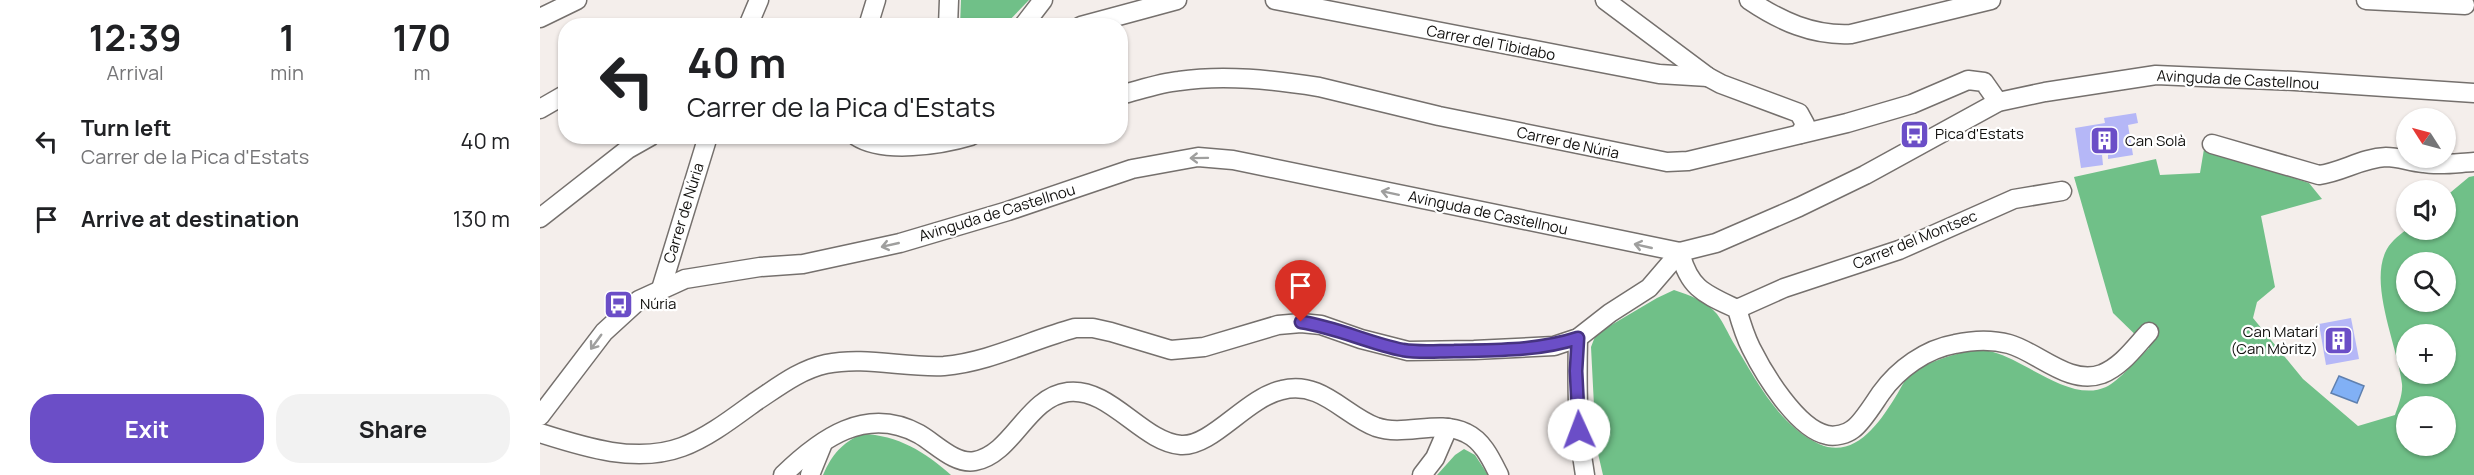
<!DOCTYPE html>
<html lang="en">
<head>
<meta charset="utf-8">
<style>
  :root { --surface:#fff; --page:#f2f2f2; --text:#202124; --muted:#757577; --accent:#6b4ec7 }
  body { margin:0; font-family:Manrope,sans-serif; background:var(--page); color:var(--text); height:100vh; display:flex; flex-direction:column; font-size:22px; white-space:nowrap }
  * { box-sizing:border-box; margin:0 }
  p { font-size:20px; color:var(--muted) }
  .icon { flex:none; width:33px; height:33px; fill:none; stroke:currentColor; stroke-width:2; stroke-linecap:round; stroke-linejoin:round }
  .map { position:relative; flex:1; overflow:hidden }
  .sheet { display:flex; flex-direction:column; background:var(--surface); width:540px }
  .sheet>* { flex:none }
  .guide { position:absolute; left:18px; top:18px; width:570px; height:126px; border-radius:24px; box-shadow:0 2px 4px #0004; background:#fff; color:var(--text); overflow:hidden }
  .needle { width:39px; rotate:306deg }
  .controls { position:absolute; left:1856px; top:108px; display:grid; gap:12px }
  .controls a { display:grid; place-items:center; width:60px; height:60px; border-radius:50%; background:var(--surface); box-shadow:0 2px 4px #0004; font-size:30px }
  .pin { position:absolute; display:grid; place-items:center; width:51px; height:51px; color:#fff; margin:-62px -26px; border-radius:50% 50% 50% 0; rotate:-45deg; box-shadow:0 0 6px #0007 }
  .pin .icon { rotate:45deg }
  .me { position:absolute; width:66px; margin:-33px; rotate:358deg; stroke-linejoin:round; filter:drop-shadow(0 0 4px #0008) }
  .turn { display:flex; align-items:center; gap:21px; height:126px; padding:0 30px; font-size:27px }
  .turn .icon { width:78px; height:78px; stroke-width:2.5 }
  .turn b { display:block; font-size:42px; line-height:51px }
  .eta { display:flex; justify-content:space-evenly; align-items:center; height:102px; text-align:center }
  .eta b { font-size:36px; font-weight:700; line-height:42px }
  .action { display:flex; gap:12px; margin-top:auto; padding:12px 30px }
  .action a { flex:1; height:69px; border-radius:24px; background:var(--accent); color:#fff; font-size:24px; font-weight:700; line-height:69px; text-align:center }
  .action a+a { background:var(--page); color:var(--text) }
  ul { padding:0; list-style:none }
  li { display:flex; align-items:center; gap:18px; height:78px; padding:0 30px }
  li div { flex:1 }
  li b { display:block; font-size:22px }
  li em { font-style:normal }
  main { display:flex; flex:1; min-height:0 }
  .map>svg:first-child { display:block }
  .forest { fill:#70c088; fill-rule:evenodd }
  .water { fill:#81b0f5; stroke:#5f80af; stroke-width:1.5 }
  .building { fill:#b5b7f7 }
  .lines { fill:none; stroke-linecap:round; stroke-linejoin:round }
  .street-casing { stroke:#75706d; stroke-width:21 }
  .street { stroke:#fff; stroke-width:18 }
  .oneway { stroke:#9f9f9e }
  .route-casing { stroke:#463381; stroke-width:15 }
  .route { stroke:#6b4ec7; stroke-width:10 }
  .labels { text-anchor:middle; stroke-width:4.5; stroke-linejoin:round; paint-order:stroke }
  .street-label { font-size:15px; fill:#100f0d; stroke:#fff }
  .poi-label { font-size:15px; fill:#100f0d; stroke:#fff; text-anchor:start }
</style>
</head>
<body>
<main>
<section class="sheet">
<div class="eta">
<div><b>12:39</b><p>Arrival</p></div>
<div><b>1</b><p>min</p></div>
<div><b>170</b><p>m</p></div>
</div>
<ul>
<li><svg class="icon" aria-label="left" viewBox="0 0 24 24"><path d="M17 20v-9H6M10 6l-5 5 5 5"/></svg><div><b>Turn left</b><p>Carrer de la Pica d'Estats</p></div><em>40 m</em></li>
<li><svg class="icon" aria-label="arrive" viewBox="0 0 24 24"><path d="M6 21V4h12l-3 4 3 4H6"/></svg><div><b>Arrive at destination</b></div><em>130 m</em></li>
</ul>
<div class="action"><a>Exit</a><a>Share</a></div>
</section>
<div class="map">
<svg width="1934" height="475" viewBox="0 0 1934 475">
  <rect width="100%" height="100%" fill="#f4eeeb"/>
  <g class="forest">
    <path d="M421,0H489L465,25L420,26Z"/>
    <path d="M1664,149L1769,183L1782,199L1721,216L1735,287L1717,302L1713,318L1763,379L1818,426L1855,415C1858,406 1863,394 1862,384C1858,348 1830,288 1845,253C1849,243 1858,236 1866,230H1905V197L1929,177L1934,176V475H1063L1056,445L1051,347L1056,334L1117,298L1134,290C1149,295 1166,301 1177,314C1183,322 1188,333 1193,342C1216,379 1237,424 1279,444C1315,460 1340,422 1356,396C1360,390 1363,382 1368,377C1378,367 1399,359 1413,355C1425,352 1440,348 1453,352C1487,361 1531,403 1566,387C1579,381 1598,358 1609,348L1573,313L1534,177L1616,159L1620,175L1660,173ZM1866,262H1905V302H1866ZM1866,334H1905V374H1866ZM1866,406H1905V446H1866Z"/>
    <path d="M322,434C358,435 385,452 411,475H283C292,454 302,443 322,434Z"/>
    <path d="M924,449L935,455L948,475H897L915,455Z"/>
  </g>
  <path class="water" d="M1799,376L1824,386L1817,403L1791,393Z"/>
  <g class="building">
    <path d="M1596,113L1598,123L1588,125L1593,155L1568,159V154L1562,155L1563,165L1541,168L1535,128L1565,123L1564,118Z"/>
    <path d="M1811,318L1819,359L1786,365L1779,324Z"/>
  </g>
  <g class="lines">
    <defs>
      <g id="street">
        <path d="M735,0L1119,74L1168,77"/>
        <path d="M1065,0L1168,77L1181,84L1259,113L1265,124L1260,134"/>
        <path d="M1209,0C1240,21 1273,36 1311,34L1451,0"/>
        <path d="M1826,0L1925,5"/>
        <path d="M0,18L37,0"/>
        <path d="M208,26L219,0"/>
        <path d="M328,26L336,0"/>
        <path d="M408,26L409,0"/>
        <path d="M483,26L503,0"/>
        <path d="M541,26L637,0"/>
        <path d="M580,95C600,90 619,83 639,81C685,74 733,80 779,87L899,116L1127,162L1148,161L1307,123L1372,104L1428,80L1444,82L1458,102"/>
        <path d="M0,109L26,94"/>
        <path d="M316,136C343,154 401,145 431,136"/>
        <path d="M1672,144L1779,175C1802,172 1822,158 1846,157C1859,157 1870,162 1883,163C1899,166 1917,163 1934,162"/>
        <path d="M0,218L88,149L111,136"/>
        <path d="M1140,252C1149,289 1165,294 1197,309C1201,323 1205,336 1211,348C1224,374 1257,429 1287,435C1295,437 1307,434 1313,429C1322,423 1334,403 1341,393C1358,369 1386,349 1415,344C1433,340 1451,339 1469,344C1498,352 1529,386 1562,374C1582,366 1595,347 1609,332"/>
        <path d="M121,289L168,136"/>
        <path d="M1197,309L1244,288L1359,250L1474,199L1522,191"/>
        <path d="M1038,338C1037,384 1037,429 1045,475"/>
        <path d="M0,416L64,332L99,300L145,279L220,267L263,264L360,243L468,211L592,169L658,157L693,160L1140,252L1176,243L1259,207L1325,175L1458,102L1505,92L1616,75L1755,81L1934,93"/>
        <path d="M0,433C44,447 96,464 142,447C167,438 193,418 215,402C238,387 259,370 286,364C325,356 365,368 404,366C449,362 491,340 535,328H553L571,332L631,350L664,347L738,325L761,323L781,325L821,339L868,351L934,350L1014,346L1038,338L1070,313L1109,288L1140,252"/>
        <path d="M243,475C280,439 326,405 379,434C395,443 415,465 435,461C473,454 487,397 528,392C570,387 602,442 641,445C672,447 706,398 742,390C781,380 804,415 836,427C865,437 898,419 926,433C943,441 951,459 959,475"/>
        <path d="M270,475L283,443"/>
        <path d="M882,475L895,458L908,428"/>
      </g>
    </defs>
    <use href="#street" class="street-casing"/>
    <use href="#street" class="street"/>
  </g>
  <defs><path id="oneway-shaft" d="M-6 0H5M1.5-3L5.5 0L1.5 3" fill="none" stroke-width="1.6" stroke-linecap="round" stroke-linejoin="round" transform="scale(1.5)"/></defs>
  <g class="oneway">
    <use href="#oneway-shaft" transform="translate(659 158) rotate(179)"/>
    <use href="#oneway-shaft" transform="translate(850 193) rotate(-168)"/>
    <use href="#oneway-shaft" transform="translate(350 245) rotate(167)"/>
    <use href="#oneway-shaft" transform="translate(1103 246) rotate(-167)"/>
    <use href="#oneway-shaft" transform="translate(56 342) rotate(126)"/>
  </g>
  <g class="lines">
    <defs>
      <path id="route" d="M761,322C796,327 828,343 863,350C880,353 898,351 914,351C956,350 998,351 1038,338L1036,371L1039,430"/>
    </defs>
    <use href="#route" class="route-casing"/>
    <use href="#route" class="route"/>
  </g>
  <defs>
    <symbol id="bus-square" viewBox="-11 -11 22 22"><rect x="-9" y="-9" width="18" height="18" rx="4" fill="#6b4ec7" stroke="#fff"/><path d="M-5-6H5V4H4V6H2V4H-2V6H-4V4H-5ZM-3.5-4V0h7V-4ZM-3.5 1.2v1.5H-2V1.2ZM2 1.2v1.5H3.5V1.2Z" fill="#fff"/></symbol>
    <symbol id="building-square" viewBox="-11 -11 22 22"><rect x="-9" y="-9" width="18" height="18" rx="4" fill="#6b4ec7" stroke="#fff"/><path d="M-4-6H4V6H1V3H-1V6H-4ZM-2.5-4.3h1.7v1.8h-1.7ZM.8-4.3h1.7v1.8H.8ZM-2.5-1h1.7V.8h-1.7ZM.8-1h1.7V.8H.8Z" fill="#fff"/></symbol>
  </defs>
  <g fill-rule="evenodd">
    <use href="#bus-square" x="1358" y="118" width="33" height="33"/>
    <use href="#building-square" x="1548" y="124" width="33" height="33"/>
    <use href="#bus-square" x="62" y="288" width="33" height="33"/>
    <use href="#building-square" x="1782" y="324" width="33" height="33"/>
  </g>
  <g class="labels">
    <g class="street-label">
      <text transform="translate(951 43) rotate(11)" y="5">Carrer del Tibidabo</text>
      <text transform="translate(1698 80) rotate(3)" y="5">Avinguda de Castellnou</text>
      <text transform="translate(1028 143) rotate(12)" y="5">Carrer de Núria</text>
      <text transform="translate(144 213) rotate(-73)" y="5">Carrer de Núria</text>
      <text transform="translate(457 213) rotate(-17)" y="5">Avinguda de Castellnou</text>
      <text transform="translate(948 213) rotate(12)" y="5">Avinguda de Castellnou</text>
      <text transform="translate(1375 240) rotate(-22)" y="5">Carrer del Montsec</text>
    </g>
    <g class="poi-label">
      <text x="1395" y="139">Pica d'Estats</text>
      <text x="1585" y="146">Can Solà</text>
      <text x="100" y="309">Núria</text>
      <text x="1778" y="337" text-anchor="end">Can Matarí<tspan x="1778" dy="17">(Can Mòritz)</tspan></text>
    </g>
  </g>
</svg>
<div class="controls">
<a><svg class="needle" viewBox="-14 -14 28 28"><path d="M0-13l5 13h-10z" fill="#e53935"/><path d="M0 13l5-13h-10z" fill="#757577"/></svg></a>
<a><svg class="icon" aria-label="sound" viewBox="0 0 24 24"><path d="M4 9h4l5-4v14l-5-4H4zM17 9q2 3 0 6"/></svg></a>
<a><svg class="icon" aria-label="search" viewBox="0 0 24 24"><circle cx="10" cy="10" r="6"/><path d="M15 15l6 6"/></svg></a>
<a>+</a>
<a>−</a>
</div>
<div class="pin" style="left:761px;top:322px;background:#d93025"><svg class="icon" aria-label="arrive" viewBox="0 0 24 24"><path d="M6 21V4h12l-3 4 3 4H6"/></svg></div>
<svg class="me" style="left:1039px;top:430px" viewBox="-20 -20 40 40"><circle r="19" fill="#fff"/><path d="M0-13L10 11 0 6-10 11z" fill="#6b4ec7"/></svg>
<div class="guide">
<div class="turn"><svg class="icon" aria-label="left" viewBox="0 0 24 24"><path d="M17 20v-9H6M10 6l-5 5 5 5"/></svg><div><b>40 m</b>Carrer de la Pica d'Estats</div></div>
</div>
</div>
</main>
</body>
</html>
